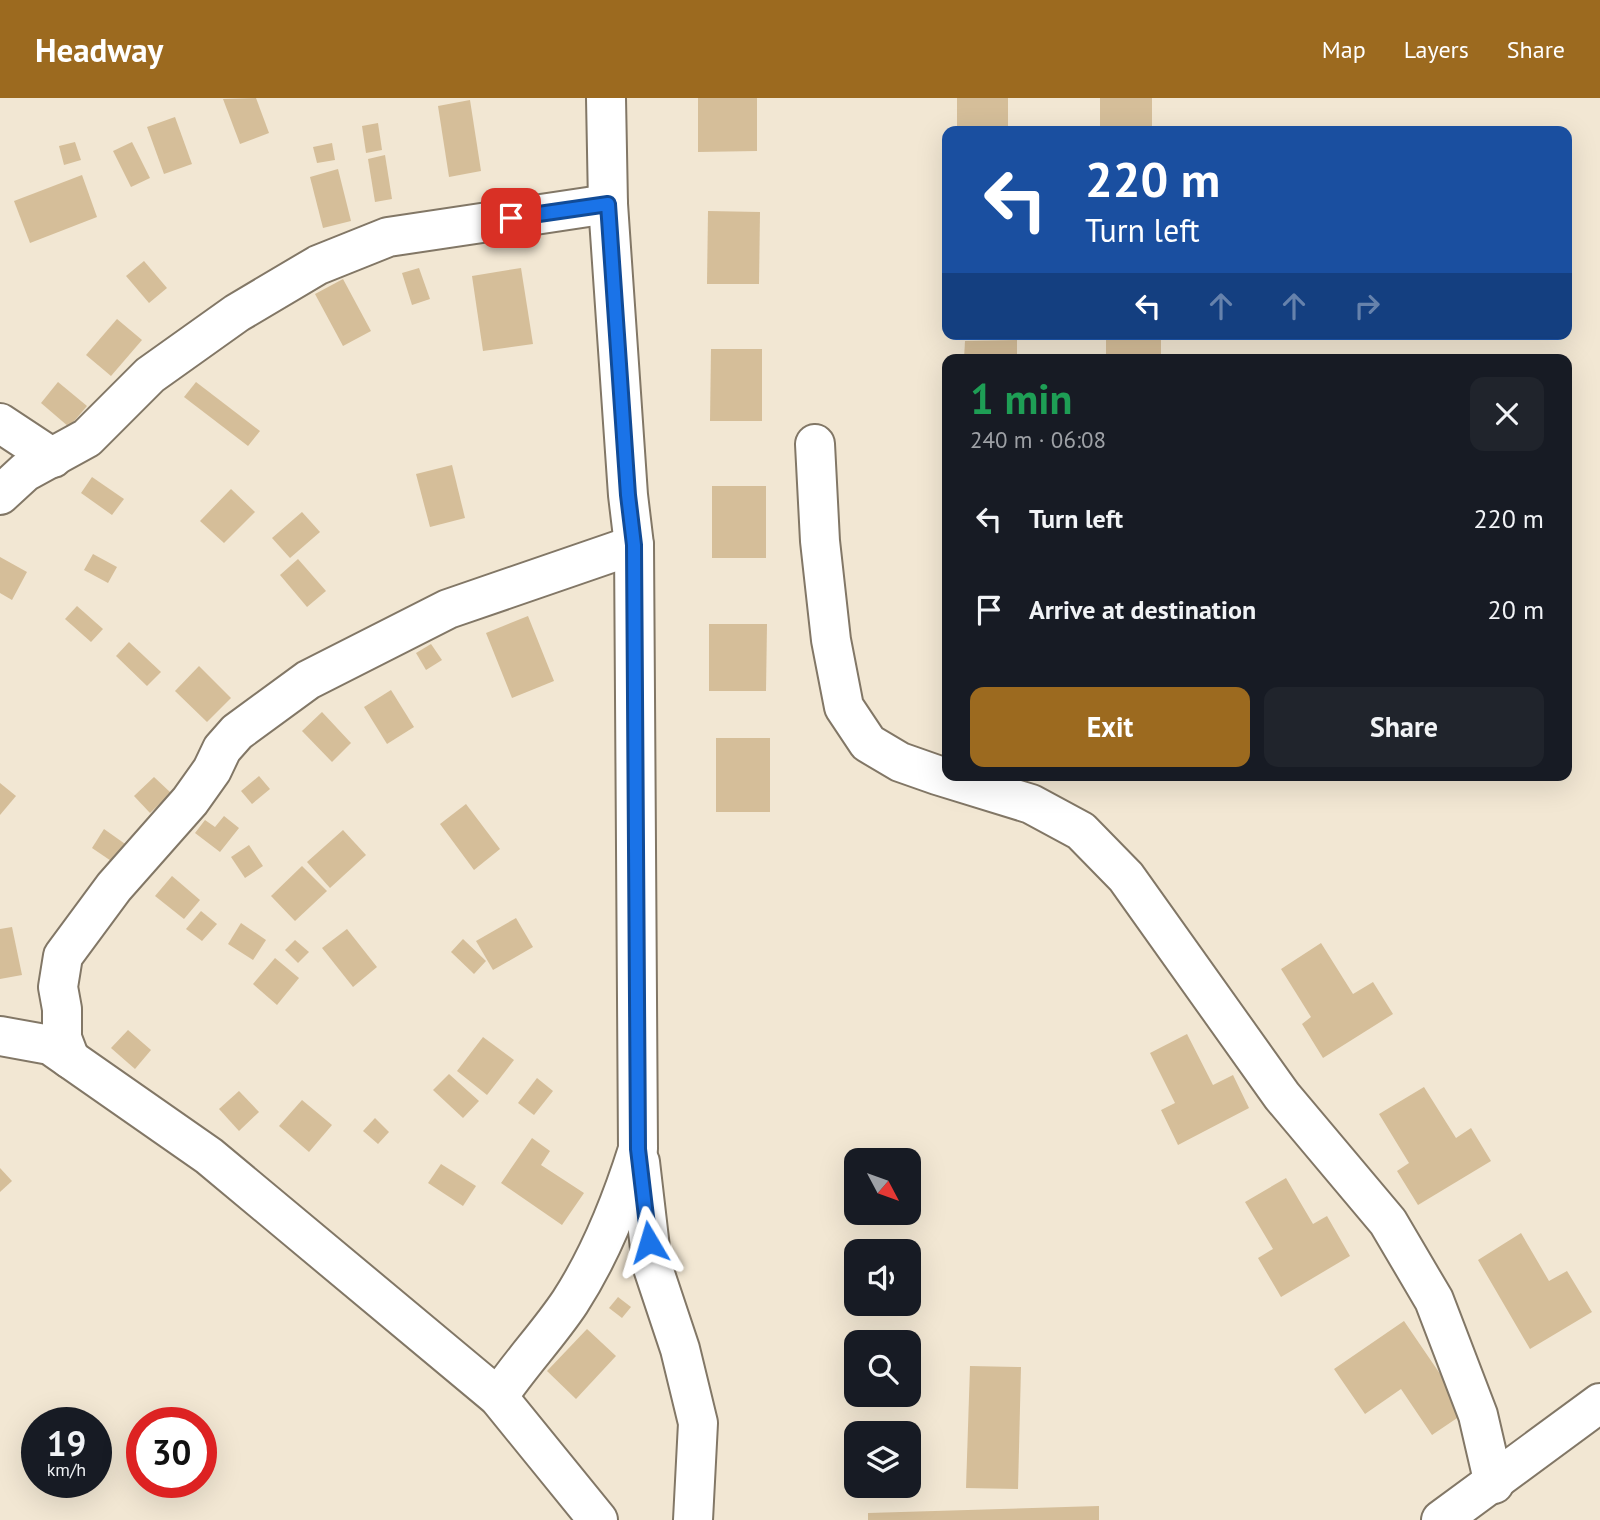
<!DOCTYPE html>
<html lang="en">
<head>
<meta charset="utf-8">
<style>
  :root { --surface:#171b24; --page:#20242c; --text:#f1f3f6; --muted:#9ea1a6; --accent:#9c6a1f }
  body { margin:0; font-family:"PT Sans",sans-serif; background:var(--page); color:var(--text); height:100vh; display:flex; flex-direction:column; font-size:26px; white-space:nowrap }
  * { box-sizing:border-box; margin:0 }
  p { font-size:23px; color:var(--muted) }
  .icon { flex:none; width:38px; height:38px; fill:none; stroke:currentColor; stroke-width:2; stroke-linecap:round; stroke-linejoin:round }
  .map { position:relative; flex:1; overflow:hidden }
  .sheet { position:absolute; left:942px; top:256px; width:630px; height:427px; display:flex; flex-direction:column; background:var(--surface); border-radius:14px; box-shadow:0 7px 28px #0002 }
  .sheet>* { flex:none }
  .hud { position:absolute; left:942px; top:28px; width:630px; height:214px; border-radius:14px; box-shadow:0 7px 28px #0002; background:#1a4fa0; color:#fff; overflow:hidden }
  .needle { width:46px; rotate:131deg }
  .tools { position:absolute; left:844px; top:1050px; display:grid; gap:14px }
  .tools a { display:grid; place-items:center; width:77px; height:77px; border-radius:14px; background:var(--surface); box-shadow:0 7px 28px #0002; font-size:35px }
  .speed { position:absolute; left:21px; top:1309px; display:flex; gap:14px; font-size:35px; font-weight:700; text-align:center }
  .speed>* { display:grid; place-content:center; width:91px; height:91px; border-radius:50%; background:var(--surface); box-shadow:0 7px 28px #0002; line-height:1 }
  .speed small { font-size:18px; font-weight:400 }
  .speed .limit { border:10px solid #d22; background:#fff; color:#111 }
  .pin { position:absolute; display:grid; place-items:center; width:60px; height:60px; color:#fff; margin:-30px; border-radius:14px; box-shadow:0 4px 10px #0006 }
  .me { position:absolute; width:77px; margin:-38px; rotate:353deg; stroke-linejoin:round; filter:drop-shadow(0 0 5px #0008) }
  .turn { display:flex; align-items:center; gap:24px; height:147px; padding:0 28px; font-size:32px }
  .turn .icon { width:91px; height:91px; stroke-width:2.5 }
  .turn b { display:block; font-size:49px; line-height:60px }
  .lanes { display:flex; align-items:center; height:66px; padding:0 28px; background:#0003; justify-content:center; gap:35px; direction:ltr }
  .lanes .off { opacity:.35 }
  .round { display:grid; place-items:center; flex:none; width:74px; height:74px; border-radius:14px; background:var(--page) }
  .headline { display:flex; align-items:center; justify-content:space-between; height:119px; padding:0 28px }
  h1 { font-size:42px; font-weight:800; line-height:52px; color:#1e9e55 }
  .action { display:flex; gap:14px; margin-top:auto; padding:14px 28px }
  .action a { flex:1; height:80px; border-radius:14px; background:var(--accent); color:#fff; font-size:28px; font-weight:800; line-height:80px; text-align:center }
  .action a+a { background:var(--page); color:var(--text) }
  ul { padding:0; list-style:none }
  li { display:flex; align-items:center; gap:21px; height:91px; padding:0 28px }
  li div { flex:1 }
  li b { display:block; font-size:26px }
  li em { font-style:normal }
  header { display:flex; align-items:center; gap:42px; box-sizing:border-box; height:98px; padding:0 35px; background:var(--accent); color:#fff }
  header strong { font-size:33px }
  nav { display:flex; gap:38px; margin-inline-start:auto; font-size:24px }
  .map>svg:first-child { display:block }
  .building { fill:#d5be99 }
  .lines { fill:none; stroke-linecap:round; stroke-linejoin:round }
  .minor-casing { stroke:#827766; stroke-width:42 }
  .minor { stroke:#fff; stroke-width:38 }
  .route-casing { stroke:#114b97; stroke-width:18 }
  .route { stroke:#1a73e8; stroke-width:12 }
</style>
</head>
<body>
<header>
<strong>Headway</strong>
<nav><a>Map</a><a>Layers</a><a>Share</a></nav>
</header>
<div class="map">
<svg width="1600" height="1422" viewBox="0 0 1600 1422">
  <rect width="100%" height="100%" fill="#f2e7d3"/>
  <g class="building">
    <path d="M256,0L269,35L240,46L223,1Z"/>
    <path d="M698,0H757V53L698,54Z"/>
    <rect x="957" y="0" width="51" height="33"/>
    <rect x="1100" y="0" width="52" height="33"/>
    <path d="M470,2L481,73L449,79L438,8Z"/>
    <path d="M175,19L192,66L164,76L147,29Z"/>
    <path d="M378,25L382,52L366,55L362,28Z"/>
    <path d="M75,44L81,62L64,67L59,48Z"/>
    <path d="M132,44L150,80L131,89L113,53Z"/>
    <path d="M332,45L335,62L317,65L313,49Z"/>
    <path d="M385,57L392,101L375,104L368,61Z"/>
    <path d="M338,71L351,123L323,130L310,79Z"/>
    <path d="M82,77L97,119L30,145L14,103Z"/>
    <path d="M708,113L760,114L759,186H707Z"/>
    <path d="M144,163L167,190L149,205L126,178Z"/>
    <path d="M419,170L430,201L412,207L402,175Z"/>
    <path d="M521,170L533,246L483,253L472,178Z"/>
    <path d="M343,181L371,233L343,248L315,196Z"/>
    <path d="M117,221L142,242L111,278L86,257Z"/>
    <rect x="1106" y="240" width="55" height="21"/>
    <path d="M1017,242V261H964L965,243Z"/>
    <path d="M711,251H762V323H710Z"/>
    <path d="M58,284L87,308L69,329L41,305Z"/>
    <path d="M196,284L260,333L248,348L184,299Z"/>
    <path d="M452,367L465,420L430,429L416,376Z"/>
    <path d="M92,379L124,401L112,417L81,395Z"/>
    <rect x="712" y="388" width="54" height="72"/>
    <path d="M231,391L255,414L224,445L200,423Z"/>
    <path d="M302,414L320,434L290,460L272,440Z"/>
    <path d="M93,456L117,469L108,485L84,472Z"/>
    <path d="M0,459L27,474L12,502L0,495Z"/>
    <path d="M298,461L326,493L307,509L280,477Z"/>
    <path d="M77,508L103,531L91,544L65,521Z"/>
    <path d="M528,518L554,583L512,600L486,535Z"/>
    <path d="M709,526H767L766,593H709Z"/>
    <path d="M129,544L161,574L147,588L116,558Z"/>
    <path d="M431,546L442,562L426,572L416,555Z"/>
    <path d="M199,568L231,600L207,624L175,593Z"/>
    <path d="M391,592L414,629L387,646L364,609Z"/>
    <path d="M322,614L351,645L332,664L302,633Z"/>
    <rect x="716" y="640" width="54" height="74"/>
    <path d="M259,678L270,691L252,706L241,693Z"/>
    <path d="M154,679L171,695L150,715L134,698Z"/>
    <path d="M0,685L16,698L0,717Z"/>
    <path d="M466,706L500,751L474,772L440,726Z"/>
    <path d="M224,718L239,730L220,754L195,735L205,722L215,729Z"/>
    <path d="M104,731L135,753L123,771L92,750Z"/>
    <path d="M343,732L366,757L330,790L307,764Z"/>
    <path d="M249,747L263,768L245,780L231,759Z"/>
    <path d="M302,768L327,793L295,823L271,798Z"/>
    <path d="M172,778L200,802L184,821L155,798Z"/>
    <path d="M201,813L217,826L202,843L186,831Z"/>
    <path d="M516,820L533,849L493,872L476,843Z"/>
    <path d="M241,825L266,842L253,862L228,846Z"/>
    <path d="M12,829L22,877L0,881V831Z"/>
    <path d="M347,831L377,869L353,889L322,850Z"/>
    <path d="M463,841L486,863L474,876L451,854Z"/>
    <path d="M295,842L309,854L298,865L285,852Z"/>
    <path d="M1321,845L1353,896L1373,884L1393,916L1323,960L1302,926L1311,919L1281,871Z"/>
    <path d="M275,860L299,880L277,907L253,886Z"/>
    <path d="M128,932L151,952L135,971L111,950Z"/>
    <path d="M1187,936L1213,987L1233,977L1249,1010L1178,1047L1161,1012L1175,1005L1150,955Z"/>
    <path d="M483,939L514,962L487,997L457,973Z"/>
    <path d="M449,976L479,1003L463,1020L433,992Z"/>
    <path d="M537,980L553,993L534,1017L518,1005Z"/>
    <path d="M1424,989L1456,1040L1471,1030L1491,1063L1418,1107L1397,1073L1409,1065L1379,1016Z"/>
    <path d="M239,993L259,1014L239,1033L219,1011Z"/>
    <path d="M302,1002L332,1027L309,1054L279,1028Z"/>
    <path d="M375,1020L389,1034L378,1046L363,1033Z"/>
    <path d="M532,1040L550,1053L541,1067L584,1095L562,1127L501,1085Z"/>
    <path d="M441,1066L476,1088L463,1108L428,1085Z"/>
    <path d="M0,1070L12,1083L0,1094Z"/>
    <path d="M1286,1080L1313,1126L1327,1118L1350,1158L1281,1199L1258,1160L1273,1151L1245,1104Z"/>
    <path d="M1521,1135L1549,1183L1567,1173L1592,1214L1530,1251L1478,1162Z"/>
    <path d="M618,1199L631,1209L622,1220L609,1210Z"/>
    <path d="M1404,1223L1466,1314L1432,1337L1401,1291L1365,1316L1334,1271Z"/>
    <path d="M587,1231L616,1258L576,1301L547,1273Z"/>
    <path d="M970,1268L1021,1269L1018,1391L966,1390Z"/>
    <path d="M1099,1408V1422H868V1415Z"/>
  </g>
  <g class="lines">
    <defs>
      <g id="minor">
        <path d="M0,325L53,360"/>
        <path d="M815,346L820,443L831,542L844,609L868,645L900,664L937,677L1031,706L1081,733L1126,779L1282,998L1388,1124L1434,1202L1478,1317L1494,1386"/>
        <path d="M0,397L25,374L87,340L150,277L237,215L318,167L388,139L608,106"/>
        <path d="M0,938L50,947L209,1058L498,1299L598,1422"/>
        <path d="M70,961L62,940V911L58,889L63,858L114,789L190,703L212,672L222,651L237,634L308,582L448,511L634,447"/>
        <path d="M640,1064L652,1167L680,1251L698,1325L693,1422"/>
        <path d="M498,1299C520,1266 548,1237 570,1204C601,1156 621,1105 638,1051L634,447L628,397L608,106L606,0"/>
        <path d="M1441,1422L1600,1305"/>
      </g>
    </defs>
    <use href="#minor" class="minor-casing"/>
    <use href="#minor" class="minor"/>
  </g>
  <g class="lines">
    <defs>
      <path id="route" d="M511,120L608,106L628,397L634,447L638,1051L649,1144"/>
    </defs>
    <use href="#route" class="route-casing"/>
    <use href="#route" class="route"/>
  </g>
</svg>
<div class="tools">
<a><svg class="needle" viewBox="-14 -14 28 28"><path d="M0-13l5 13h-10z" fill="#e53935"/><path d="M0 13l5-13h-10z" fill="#9ea1a6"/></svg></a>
<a><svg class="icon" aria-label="sound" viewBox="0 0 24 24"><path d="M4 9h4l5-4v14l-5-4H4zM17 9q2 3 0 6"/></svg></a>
<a><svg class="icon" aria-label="search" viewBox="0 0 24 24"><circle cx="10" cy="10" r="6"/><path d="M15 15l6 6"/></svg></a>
<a><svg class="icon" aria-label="layers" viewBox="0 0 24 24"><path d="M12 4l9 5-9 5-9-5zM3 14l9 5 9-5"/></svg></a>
</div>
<div class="speed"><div>19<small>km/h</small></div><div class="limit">30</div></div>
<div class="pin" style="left:511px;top:120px;background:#d93025"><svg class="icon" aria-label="arrive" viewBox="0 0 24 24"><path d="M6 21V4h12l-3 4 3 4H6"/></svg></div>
<svg class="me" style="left:649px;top:1144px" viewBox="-20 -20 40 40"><path d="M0-17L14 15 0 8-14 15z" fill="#1a73e8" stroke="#fff" stroke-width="4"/></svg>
<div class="hud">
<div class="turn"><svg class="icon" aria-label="left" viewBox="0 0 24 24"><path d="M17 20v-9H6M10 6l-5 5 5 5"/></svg><div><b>220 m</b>Turn left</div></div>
<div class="lanes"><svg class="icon" aria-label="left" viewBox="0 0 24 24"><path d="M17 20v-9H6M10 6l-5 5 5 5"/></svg><svg class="icon off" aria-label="ahead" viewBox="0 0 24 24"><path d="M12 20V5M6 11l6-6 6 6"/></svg><svg class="icon off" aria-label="ahead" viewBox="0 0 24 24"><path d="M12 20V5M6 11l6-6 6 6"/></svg><svg class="icon off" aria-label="right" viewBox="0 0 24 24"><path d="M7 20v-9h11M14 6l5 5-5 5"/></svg></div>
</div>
<section class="sheet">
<div class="headline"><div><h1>1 min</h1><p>240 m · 06:08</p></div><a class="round"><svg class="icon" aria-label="close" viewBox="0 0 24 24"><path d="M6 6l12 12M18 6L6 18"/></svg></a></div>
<ul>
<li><svg class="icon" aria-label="left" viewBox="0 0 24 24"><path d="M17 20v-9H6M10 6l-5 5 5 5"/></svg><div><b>Turn left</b></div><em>220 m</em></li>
<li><svg class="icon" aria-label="arrive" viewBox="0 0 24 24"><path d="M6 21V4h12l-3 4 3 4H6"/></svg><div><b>Arrive at destination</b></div><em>20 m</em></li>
</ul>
<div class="action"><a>Exit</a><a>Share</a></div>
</section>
</div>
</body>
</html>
